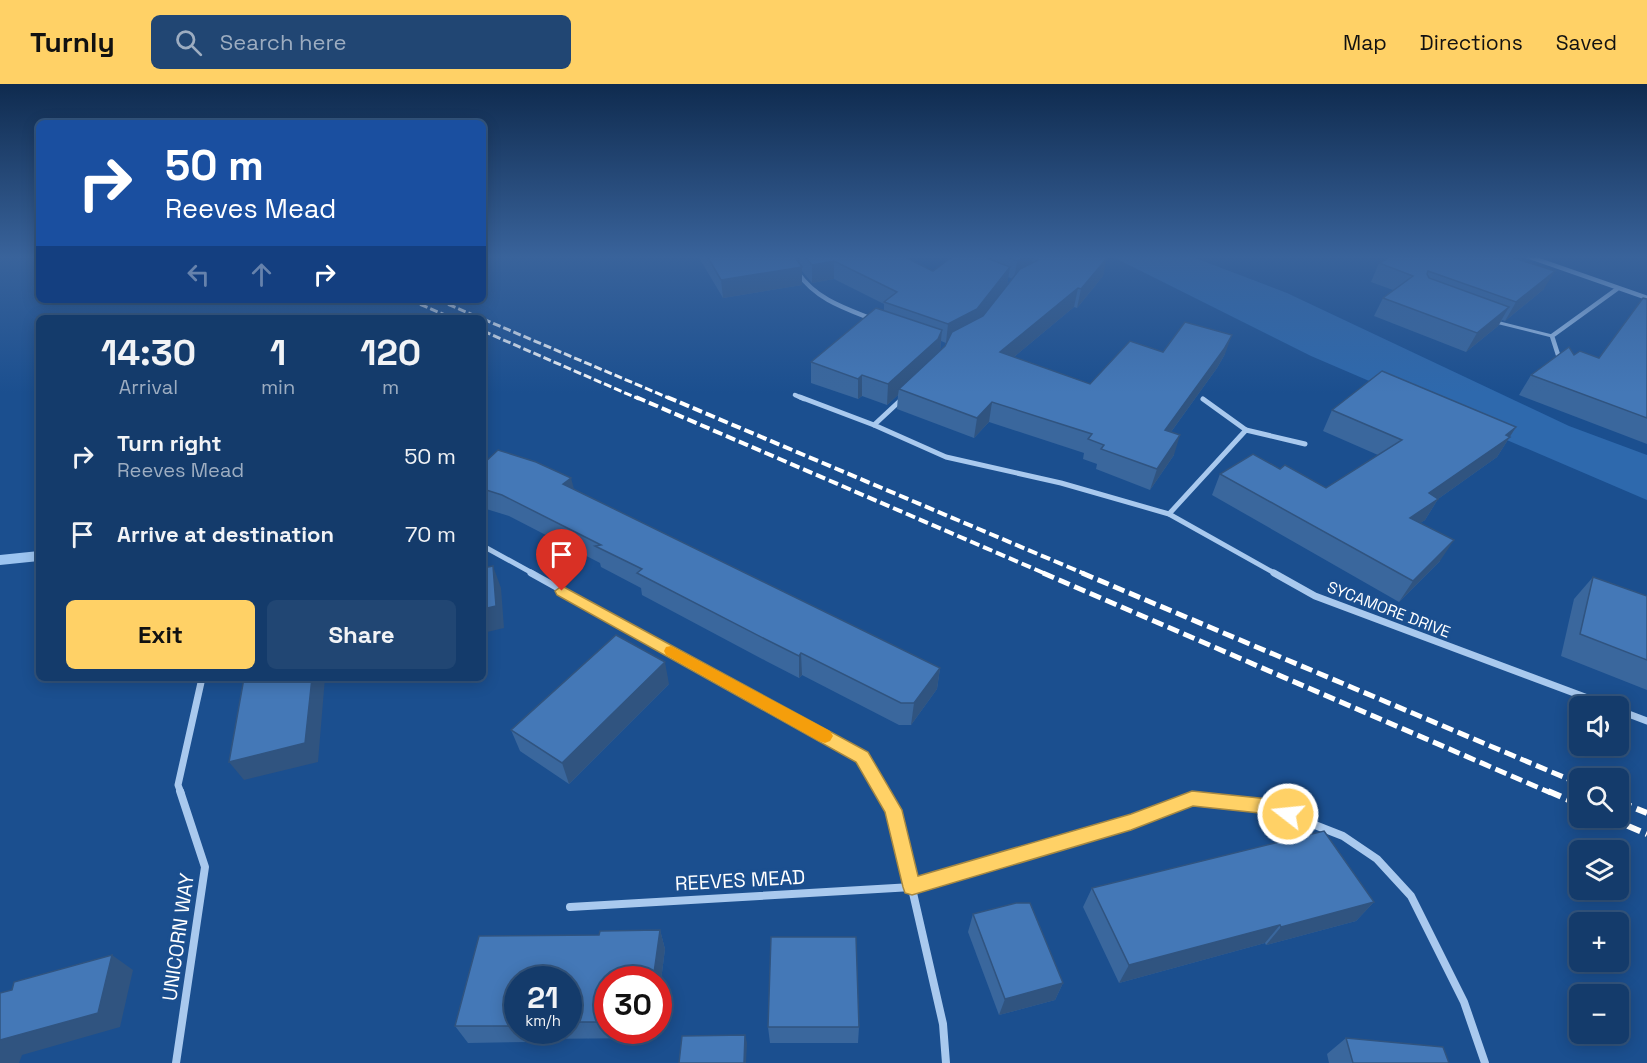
<!DOCTYPE html>
<html lang="en">
<head>
<meta charset="utf-8">
<style>
  :root { --surface:#143b6b; --page:#214673; --text:#f1f3f6; --muted:#9dadc1; --line:#33557e; --accent:#ffd166 }
  body { margin:0; font-family:"Space Grotesk",sans-serif; background:var(--page); color:var(--text); height:100vh; display:flex; flex-direction:column; font-size:22px; white-space:nowrap }
  * { box-sizing:border-box; margin:0 }
  p { font-size:20px; color:var(--muted) }
  .icon { flex:none; width:33px; height:33px; fill:none; stroke:currentColor; stroke-width:2; stroke-linecap:round; stroke-linejoin:round }
  .map { position:relative; flex:1; overflow:hidden }
  .panel { position:absolute; left:36px; top:231px; width:450px; height:366px; display:flex; flex-direction:column; background:var(--surface); border-radius:9px; box-shadow:0 3px 15px #0003,0 0 0 2px var(--line) }
  .panel>* { flex:none }
  .hud { position:absolute; left:36px; top:36px; width:450px; height:183px; border-radius:9px; box-shadow:0 3px 15px #0003,0 0 0 2px var(--line); background:#1a4fa0; color:#fff; overflow:hidden }
  .tools { position:absolute; left:1569px; top:612px; display:grid; gap:12px }
  .tools a { display:grid; place-items:center; width:60px; height:60px; border-radius:9px; background:var(--surface); box-shadow:0 3px 15px #0003,0 0 0 2px var(--line); font-size:30px }
  .speed { position:absolute; left:504px; top:882px; display:flex; gap:12px; font-size:30px; font-weight:700; text-align:center }
  .speed>* { display:grid; place-content:center; width:78px; height:78px; border-radius:50%; background:var(--surface); box-shadow:0 3px 15px #0003,0 0 0 2px var(--line); line-height:1 }
  .speed small { font-size:15px; font-weight:400 }
  .speed .limit { border:9px solid #d22; background:#fff; color:#111 }
  .pin { position:absolute; display:grid; place-items:center; width:51px; height:51px; color:#fff; margin:-62px -26px; border-radius:50% 50% 50% 0; rotate:-45deg; box-shadow:0 0 6px #0007 }
  .pin .icon { rotate:45deg }
  .me { position:absolute; width:66px; margin:-33px; rotate:286deg; stroke-linejoin:round; filter:drop-shadow(0 0 4px #0008) }
  .turn { display:flex; align-items:center; gap:21px; height:126px; padding:0 30px; font-size:27px }
  .turn .icon { width:78px; height:78px; stroke-width:2.5 }
  .turn b { display:block; font-size:42px; line-height:51px }
  .lanes { display:flex; align-items:center; height:57px; padding:0 30px; background:#0003; justify-content:center; gap:30px; direction:ltr }
  .lanes .off { opacity:.35 }
  .eta { display:flex; justify-content:space-evenly; align-items:center; height:102px; text-align:center }
  .eta b { font-size:36px; font-weight:700; line-height:42px }
  .button { display:flex; gap:12px; margin-top:auto; padding:12px 30px }
  .button a { flex:1; height:69px; border-radius:9px; background:var(--accent); color:#111; font-size:24px; font-weight:700; line-height:69px; text-align:center }
  .button a+a { background:var(--page); color:var(--text) }
  ul { padding:0; list-style:none }
  li { display:flex; align-items:center; gap:18px; height:78px; padding:0 30px }
  li div { flex:1 }
  li b { display:block; font-size:22px }
  li em { font-style:normal }
  header { display:flex; align-items:center; gap:36px; box-sizing:border-box; height:84px; padding:0 30px; background:var(--accent); color:#111 }
  header strong { font-size:28px }
  nav { display:flex; gap:33px; margin-inline-start:auto; font-size:21px }
  .search { width:420px; height:54px; background:var(--page); display:flex; align-items:center; gap:15px; box-sizing:border-box; padding:0 21px; border-radius:9px; color:var(--muted); font-size:22px }
  .map>svg:first-child { display:block }
  .green { fill:#2e69ad }
  .lines { fill:none; stroke-linecap:round; stroke-linejoin:round }
  .stream { fill:#9cc4f0; fill-rule:evenodd }
  .lane { stroke:#a9c9ee; stroke-width:3 }
  .street-far3 { stroke:#a9c9ee; stroke-width:4.5 }
  .street-far2 { stroke:#a9c9ee; stroke-width:5 }
  .street-far1 { stroke:#a9c9ee; stroke-width:7 }
  .street { stroke:#a9c9ee; stroke-width:8 }
  .rail-far3 { stroke:#fff; stroke-width:3; stroke-dasharray:8 3; stroke-linecap:butt }
  .rail-far2 { stroke:#fff; stroke-width:4; stroke-dasharray:10 4; stroke-linecap:butt }
  .rail-far1 { stroke:#fff; stroke-width:5; stroke-dasharray:12 5; stroke-linecap:butt }
  .rail { stroke:#fff; stroke-width:6; stroke-dasharray:14 6; stroke-linecap:butt }
  .wall { fill:#3a679d; fill-rule:evenodd }
  .shaded-wall { fill:#305480 }
  .building { fill:#4478b7; stroke:#305480; stroke-width:1.5 }
  .route { fill:#ffd166; stroke:#a68842; stroke-width:1.5 }
  .slow { fill:#f59e0b }
  .labels { text-anchor:middle; stroke-width:6; stroke-linejoin:round; paint-order:stroke }
  .street-label { font-size:16px; fill:#fff; stroke:#1b4f8f }
  .near-street-label { font-size:20px; fill:#fff; stroke:#1b4f8f }
</style>
</head>
<body>
<header>
<strong>Turnly</strong>
<div class="search"><svg class="icon" aria-label="search" viewBox="0 0 24 24"><circle cx="10" cy="10" r="6"/><path d="M15 15l6 6"/></svg>Search here</div>
<nav><a>Map</a><a>Directions</a><a>Saved</a></nav>
</header>
<div class="map">
<svg width="1647" height="979" viewBox="0 0 1647 979">
  <rect width="100%" height="100%" fill="#1b4f8f"/>
  <path class="green" d="M1111,172H1190L1287,209L1569,342L1647,371V416L1311,272Z"/>
  <g class="lines">
    <path class="stream" d="M39,467V477L0,481V471Z"/>
    <path class="lane" d="M1496,238L1552,252"/>
    <g class="street-far3">
      <path d="M1527,172L1647,214"/>
      <path d="M798,189C816,215 844,224 872,235"/>
      <path d="M1560,277L1552,252L1617,205"/>
      <path d="M795,311L804,315"/>
    </g>
    <g class="street-far2">
      <path d="M800,313L874,341"/>
      <path d="M903,314L874,341L946,373L1061,399L1169,430L1276,490"/>
      <path d="M1203,315L1246,346"/>
      <path d="M1169,430L1246,346L1305,360"/>
      <path d="M483,462L534,490"/>
    </g>
    <g class="street-far1">
      <path d="M531,489L862,673L883,709"/>
      <path d="M1274,489L1315,512L1609,622"/>
      <path d="M1618,626L1647,637"/>
      <path d="M181,709L178,701L202,594"/>
    </g>
    <g class="street">
      <path d="M883,707L894,726L943,940L946,979"/>
      <path d="M570,823L912,803L1131,738L1192,715L1269,723L1343,752L1377,775L1411,812L1464,918L1485,979"/>
      <path d="M176,979L205,783L180,707"/>
    </g>
    <g class="rail-far3">
      <path d="M410,216L452,234"/>
      <path d="M438,216L480,234"/>
      <path d="M483,235L671,315"/>
      <path d="M483,247L639,315"/>
    </g>
    <g class="rail-far2">
      <path d="M636,313L1046,490"/>
      <path d="M667,313L1085,490"/>
    </g>
    <g class="rail-far1">
      <path d="M1043,489L1551,709"/>
      <path d="M1082,489L1580,700"/>
    </g>
    <g class="rail">
      <path d="M1548,707L1580,721"/>
      <path d="M1618,717L1647,729"/>
      <path d="M1609,734L1647,750"/>
    </g>
  </g>
  <g class="wall">
    <path d="M698,172H794L800,180L798,172H903L933,187L953,172H1105L1103,192L1077,224L1074,223L1014,273L1090,300L1163,268L1225,270L1217,284L1171,348L1174,371L1150,406L1096,385L1097,380L1083,375L1084,369L989,338L974,354L897,325L898,311L887,321L862,312L858,315L811,299V278L884,226V220L834,195L812,199L802,187V201L723,214ZM1008,193L1013,195L1007,202ZM941,257L946,259H947L945,262L940,267Z"/>
    <path d="M1379,179L1544,205L1505,237L1502,236L1498,242L1466,268L1374,232L1383,214L1393,206L1371,198Z"/>
    <path d="M1647,215V360L1519,311L1531,291L1574,271L1599,274Z"/>
    <path d="M1332,326L1516,343L1497,373L1438,415L1425,436L1420,439L1440,477L1399,518L1212,411L1220,390L1280,385L1326,404L1378,371L1323,347Z"/>
    <path d="M483,380L574,406L940,584L937,605L911,641H899L802,591L799,594L766,577L642,511L641,504L601,483L600,479L509,432L483,424Z"/>
    <path d="M1593,493L1647,512V606L1561,572L1574,515Z"/>
    <path d="M669,600L569,700L520,667L511,646Z"/>
    <path d="M1092,804L1374,818L1356,837L1266,861L1265,859L1119,899L1083,823Z"/>
    <path d="M973,830L1063,899L1055,916L999,931L968,848Z"/>
    <path d="M660,846L665,865L658,920V896H608V946H655V954L530,955V958L468,959L455,942L479,852L599,851L600,847ZM518,896H568V946H518Z"/>
    <path d="M768,943H859L858,959H770Z"/>
    <path d="M1346,954L1449,979H1329L1327,970Z"/>
  </g>
  <g class="shaded-wall">
    <path d="M1027,172H1033L1031,188L1014,195L1017,177Z"/>
    <path d="M1107,174L1103,192L1077,224L1081,205Z"/>
    <path d="M834,177V195L812,199V181Z"/>
    <path d="M802,183V201L723,214L721,196Z"/>
    <path d="M1010,183L1007,202L974,244L946,259L948,240Z"/>
    <path d="M1555,187L1544,205L1505,237L1516,218Z"/>
    <path d="M1078,204L1074,223L997,287L1000,268Z"/>
    <path d="M1509,223L1498,242L1466,268L1477,249Z"/>
    <path d="M942,246L940,267L899,305L898,311L887,321L888,300Z"/>
    <path d="M1232,251L1225,270L1217,284L1158,366L1165,346Z"/>
    <path d="M862,291V312L858,315V295Z"/>
    <path d="M992,318L989,338L974,354L977,334Z"/>
    <path d="M1516,343L1497,373L1438,415L1425,436L1397,455L1410,434L1429,409Z"/>
    <path d="M1180,351L1174,371L1150,406L1157,385Z"/>
    <path d="M571,394L577,416L563,400Z"/>
    <path d="M1454,456L1440,477L1399,518L1413,497Z"/>
    <path d="M493,482L501,504L504,544L483,549V525Z"/>
    <path d="M801,569L802,591L799,594V572Z"/>
    <path d="M665,578L669,600L569,700L562,679Z"/>
    <path d="M940,584L937,605L911,641L914,619Z"/>
    <path d="M312,594H325L318,678L244,696L229,678Z"/>
    <path d="M1374,818L1356,837L1266,861L1281,843Z"/>
    <path d="M1280,841L1265,859L1119,899L1129,881Z"/>
    <path d="M660,846L665,865L658,920V896H653Z"/>
    <path d="M112,871L133,886L120,943L22,971L19,979H0V956Z"/>
    <path d="M1063,899L1055,916L999,931L1005,915Z"/>
    <path d="M522,946H525L530,955V958Z"/>
    <path d="M652,946H655V954Z"/>
    <path d="M745,951L747,959L746,979H744Z"/>
  </g>
  <g class="building">
    <path d="M707,172H794L802,183L721,196Z"/>
    <path d="M804,172H903L933,187L953,172H982L1010,183L977,225L948,240L884,218L897,208L834,177L812,181Z"/>
    <path d="M1006,172H1027L1017,177Z"/>
    <path d="M1038,172H1105L1107,174L1081,205L1078,204L1000,268L1090,300L1130,257L1163,268L1185,238L1232,251L1224,265L1165,346L1180,351L1157,385L1101,365L1104,361L1088,355L1092,350L992,318L977,334L899,305L945,262L952,248L983,232L1020,185L1038,176Z"/>
    <path d="M1392,172H1508L1555,187L1516,218L1428,187L1427,190L1429,194L1509,223L1477,249L1383,214L1413,192L1379,179Z"/>
    <path d="M1643,214L1647,215V334L1531,291L1569,263L1574,271L1580,267L1599,274Z"/>
    <path d="M876,224L942,246L938,255L888,300L862,291L858,295L811,278Z"/>
    <path d="M1382,287L1516,343L1506,351L1510,353L1429,409L1438,415L1410,434L1454,456L1413,497L1220,390L1253,370L1280,385L1285,381L1326,404L1402,356L1332,326Z"/>
    <path d="M498,366L536,378L571,394L563,400L940,584L914,619H901L801,569L799,572L765,555L637,489L642,485L595,462L601,461L502,411L483,405V380Z"/>
    <path d="M493,482L496,522L483,525V484Z"/>
    <path d="M1593,493L1647,512V576L1580,550Z"/>
    <path d="M616,551L665,578L562,679L511,646Z"/>
    <path d="M244,594H312L305,659L229,678Z"/>
    <path d="M1324,747L1374,818L1281,843L1280,841L1129,881L1092,804Z"/>
    <path d="M1016,819H1030L1063,899L1005,915L973,830Z"/>
    <path d="M660,846L653,896H608V938H568V896H518V942H455L479,852L599,851L600,847Z"/>
    <path d="M771,853H856L859,943H768Z"/>
    <path d="M112,871L98,929L0,956V909L12,906L14,898Z"/>
    <path d="M745,951L744,979H679L682,952Z"/>
    <path d="M1346,954L1443,963L1449,979H1353Z"/>
  </g>
  <linearGradient id="sky" x2="0" y2="1"><stop stop-color="#0f2b4f"/><stop offset="0.56" stop-color="#39639b"/><stop offset="1" stop-color="#39639b" stop-opacity="0"/></linearGradient>
  <rect width="1647" height="309" fill="url(#sky)"/>
  <path class="route" d="M562,502L868,668L902,726L918,792L1131,730L1192,707L1269,715L1294,724L1297,730L1294,735L1288,738L1269,730L1193,722L1131,746L912,811L905,809L903,803L885,728L856,678L557,511L555,507Z"/>
  <path class="slow" d="M671,562L830,647L833,652L830,657L825,659L819,657L666,571L664,567L666,563Z"/>
  <g class="labels">
    <g class="street-label">
      <text transform="translate(1389 525) rotate(21)" y="6">SYCAMORE DRIVE</text>
    </g>
    <g class="near-street-label">
      <text transform="translate(740 796) rotate(-3)" y="7">REEVES MEAD</text>
      <text transform="translate(178 853) rotate(-82)" y="7">UNICORN WAY</text>
    </g>
  </g>
</svg>
<div class="tools">
<a><svg class="icon" aria-label="sound" viewBox="0 0 24 24"><path d="M4 9h4l5-4v14l-5-4H4zM17 9q2 3 0 6"/></svg></a>
<a><svg class="icon" aria-label="search" viewBox="0 0 24 24"><circle cx="10" cy="10" r="6"/><path d="M15 15l6 6"/></svg></a>
<a><svg class="icon" aria-label="layers" viewBox="0 0 24 24"><path d="M12 4l9 5-9 5-9-5zM3 14l9 5 9-5"/></svg></a>
<a>+</a>
<a>−</a>
</div>
<div class="speed"><div>21<small>km/h</small></div><div class="limit">30</div></div>
<div class="pin" style="left:562px;top:507px;background:#d93025"><svg class="icon" aria-label="arrive" viewBox="0 0 24 24"><path d="M6 21V4h12l-3 4 3 4H6"/></svg></div>
<svg class="me" style="left:1288px;top:730px" viewBox="-20 -20 40 40"><circle r="17" fill="#ffd166" stroke="#fff" stroke-width="3"/><path d="M0-11L8 9 0 5-8 9z" fill="#fff"/></svg>
<div class="hud">
<div class="turn"><svg class="icon" aria-label="right" viewBox="0 0 24 24"><path d="M7 20v-9h11M14 6l5 5-5 5"/></svg><div><b>50 m</b>Reeves Mead</div></div>
<div class="lanes"><svg class="icon off" aria-label="left" viewBox="0 0 24 24"><path d="M17 20v-9H6M10 6l-5 5 5 5"/></svg><svg class="icon off" aria-label="ahead" viewBox="0 0 24 24"><path d="M12 20V5M6 11l6-6 6 6"/></svg><svg class="icon" aria-label="right" viewBox="0 0 24 24"><path d="M7 20v-9h11M14 6l5 5-5 5"/></svg></div>
</div>
<section class="panel">
<div class="eta">
<div><b>14:30</b><p>Arrival</p></div>
<div><b>1</b><p>min</p></div>
<div><b>120</b><p>m</p></div>
</div>
<ul>
<li><svg class="icon" aria-label="right" viewBox="0 0 24 24"><path d="M7 20v-9h11M14 6l5 5-5 5"/></svg><div><b>Turn right</b><p>Reeves Mead</p></div><em>50 m</em></li>
<li><svg class="icon" aria-label="arrive" viewBox="0 0 24 24"><path d="M6 21V4h12l-3 4 3 4H6"/></svg><div><b>Arrive at destination</b></div><em>70 m</em></li>
</ul>
<div class="button"><a>Exit</a><a>Share</a></div>
</section>
</div>
</body>
</html>
